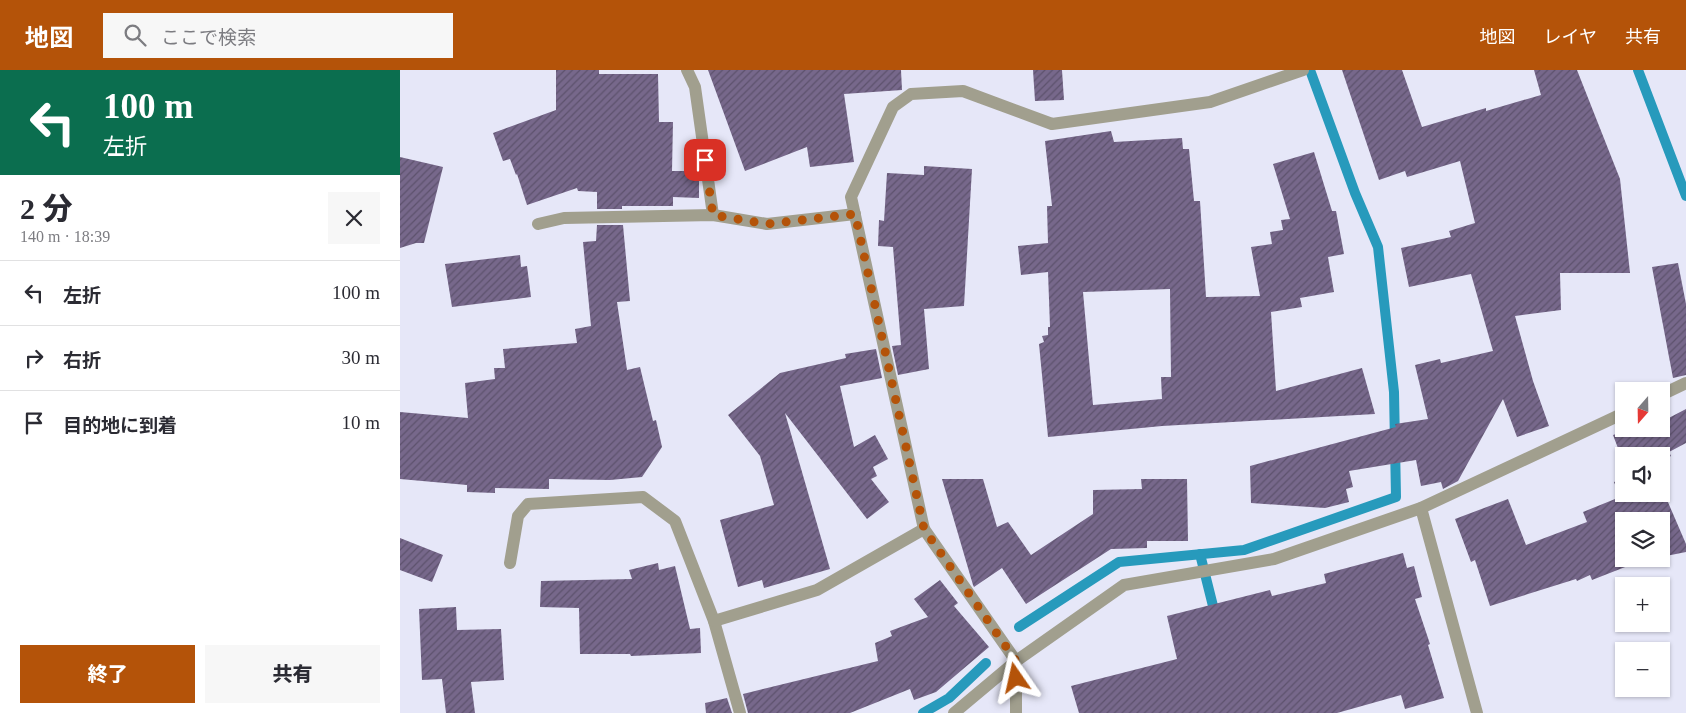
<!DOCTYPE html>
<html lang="ja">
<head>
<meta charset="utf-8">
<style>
  :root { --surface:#fff; --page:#f7f7f7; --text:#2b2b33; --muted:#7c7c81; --line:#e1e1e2; --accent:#b45309 }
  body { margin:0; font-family:"Times New Roman","Noto Sans JP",serif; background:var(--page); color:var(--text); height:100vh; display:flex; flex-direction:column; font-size:19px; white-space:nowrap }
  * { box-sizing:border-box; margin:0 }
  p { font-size:16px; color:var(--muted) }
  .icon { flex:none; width:28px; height:28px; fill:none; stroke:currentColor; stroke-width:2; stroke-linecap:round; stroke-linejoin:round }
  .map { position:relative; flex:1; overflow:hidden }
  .details { display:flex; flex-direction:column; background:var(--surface); width:400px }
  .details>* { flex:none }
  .hud { background:#0b6e4f; color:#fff; overflow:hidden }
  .needle { width:32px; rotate:200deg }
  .tools { position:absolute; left:1215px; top:312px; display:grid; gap:10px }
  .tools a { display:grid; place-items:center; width:55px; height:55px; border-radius:0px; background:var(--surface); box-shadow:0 1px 4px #0004; font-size:25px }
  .pin { position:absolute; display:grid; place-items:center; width:42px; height:42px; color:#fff; margin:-21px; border-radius:10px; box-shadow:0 2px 8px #0006 }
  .me { position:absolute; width:55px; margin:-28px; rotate:349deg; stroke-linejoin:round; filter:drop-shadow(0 0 4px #0008) }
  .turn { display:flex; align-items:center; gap:18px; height:105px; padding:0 20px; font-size:22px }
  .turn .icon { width:65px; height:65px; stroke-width:2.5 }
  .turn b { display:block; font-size:35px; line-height:42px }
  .round { display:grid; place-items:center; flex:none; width:52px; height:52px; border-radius:0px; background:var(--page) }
  .summary { display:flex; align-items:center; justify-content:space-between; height:85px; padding:0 20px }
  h1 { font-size:30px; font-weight:800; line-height:38px }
  .primary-button { display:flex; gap:10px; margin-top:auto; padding:10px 20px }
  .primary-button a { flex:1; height:58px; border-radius:0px; background:var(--accent); color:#fff; font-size:20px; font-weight:800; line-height:58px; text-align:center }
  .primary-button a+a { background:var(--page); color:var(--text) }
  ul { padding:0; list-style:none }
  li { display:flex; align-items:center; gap:15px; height:65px; padding:0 20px; border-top:1px solid var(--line) }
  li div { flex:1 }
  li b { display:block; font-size:19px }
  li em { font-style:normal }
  header { display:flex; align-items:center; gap:30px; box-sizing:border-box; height:70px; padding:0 25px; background:var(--accent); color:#fff }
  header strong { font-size:24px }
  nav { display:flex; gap:28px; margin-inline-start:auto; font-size:18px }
  .search { width:350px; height:45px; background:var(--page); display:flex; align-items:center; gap:12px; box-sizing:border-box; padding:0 18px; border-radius:0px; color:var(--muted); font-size:19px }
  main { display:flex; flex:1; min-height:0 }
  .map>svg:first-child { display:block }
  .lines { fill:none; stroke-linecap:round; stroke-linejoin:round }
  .stream { stroke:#279abc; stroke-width:10 }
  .building { fill:url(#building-hatch); fill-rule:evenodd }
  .minor { stroke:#a19f8e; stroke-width:12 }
  .route { stroke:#b45309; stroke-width:9; stroke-dasharray:0 16.2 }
</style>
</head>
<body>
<header>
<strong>地図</strong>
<div class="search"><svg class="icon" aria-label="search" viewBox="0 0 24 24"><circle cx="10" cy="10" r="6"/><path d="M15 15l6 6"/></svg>ここで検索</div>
<nav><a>地図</a><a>レイヤ</a><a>共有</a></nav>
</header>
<main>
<section class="details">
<div class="hud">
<div class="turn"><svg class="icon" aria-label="left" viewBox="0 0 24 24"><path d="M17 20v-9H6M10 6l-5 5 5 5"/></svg><div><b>100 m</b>左折</div></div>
</div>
<div class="summary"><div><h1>2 分</h1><p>140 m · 18:39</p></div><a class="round"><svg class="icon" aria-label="close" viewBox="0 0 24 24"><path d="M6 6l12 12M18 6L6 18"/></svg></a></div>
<ul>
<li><svg class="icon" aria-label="left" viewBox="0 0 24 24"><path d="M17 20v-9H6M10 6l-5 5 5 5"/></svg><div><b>左折</b></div><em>100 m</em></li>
<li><svg class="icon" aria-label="right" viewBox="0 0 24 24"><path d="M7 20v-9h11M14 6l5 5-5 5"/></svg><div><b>右折</b></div><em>30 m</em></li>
<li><svg class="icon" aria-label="arrive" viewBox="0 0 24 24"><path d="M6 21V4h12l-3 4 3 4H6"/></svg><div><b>目的地に到着</b></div><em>10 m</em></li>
</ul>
<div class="primary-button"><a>終了</a><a>共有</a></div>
</section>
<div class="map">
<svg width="1286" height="643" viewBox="0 0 1286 643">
  <defs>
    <pattern id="building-hatch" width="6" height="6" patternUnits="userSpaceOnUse" patternTransform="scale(1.25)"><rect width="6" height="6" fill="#77688b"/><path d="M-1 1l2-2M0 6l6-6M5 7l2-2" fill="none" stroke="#5d526d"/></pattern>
  </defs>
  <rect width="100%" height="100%" fill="#e6e7f8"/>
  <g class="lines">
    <g class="stream">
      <path d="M1238,0L1286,126"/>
      <path d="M800,484L816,548"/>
      <path d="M619,557L719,492L844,480L996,427L994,322L978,177L955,123L910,0"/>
      <path d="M523,643L549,628L586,593"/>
    </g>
  </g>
  <g class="building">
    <path d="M156,0H199V4H258L259,52H273L272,101H299V128L273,127V136H222V139H197V122L178,121L177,118L127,135L117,104L116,105L110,89L103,91L93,63L156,40Z"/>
    <path d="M308,0H501L502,20L444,24L454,92L410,97L407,77L345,101Z"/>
    <path d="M633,0H662L664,30L635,31Z"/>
    <path d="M942,0H1002L1022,57L1086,38V41L1141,25L1134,0H1177L1220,109L1230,203H1160L1161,240L1115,246L1133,311L1149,356L1117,367L1103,329L1058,411L1043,419L1041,412L1021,416L1016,390L949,401L953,417L946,419L949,432L925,438L851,433L850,396L996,357L995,354L1028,349L1015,295L1040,289L1041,293L1093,281L1071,204L1009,217L1001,178L1051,167L1049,161L1075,153L1060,91L1007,107L1005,101L979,110Z"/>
    <path d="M711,61L714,72L782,68L783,79H789L794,131H800L806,227L860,226L851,177L872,174L870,162L883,160L881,150L890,149L873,94L914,82L932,141H936L944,184L928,187L934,222L900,228L902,237L871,242L876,321L962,298L975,344L762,356L648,367L639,274L644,272L642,266L648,265V257H650L648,202L621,205L618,176L648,173L647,136H652L645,71ZM770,219L771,307H761L762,329L693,335L683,222Z"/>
    <path d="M0,87L43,97L24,173H16L0,178Z"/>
    <path d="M524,96L572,99L564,236L524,239L529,299L498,305L492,276L501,275L493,177L478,176L479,150L484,151L487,103L524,105Z"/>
    <path d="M197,155H223L230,231L217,232L227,300L240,297L253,351L256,350L262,377L242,407L210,410L149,409V419L95,418V423L67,422V415L0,409V342L68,348L65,313L95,309L94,298H105L103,279L177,273L175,259L191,256L183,172L196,171Z"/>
    <path d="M120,185L121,197L127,196L131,227L52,237L45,194Z"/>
    <path d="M1278,193L1286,234V305L1273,308L1252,197Z"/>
    <path d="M476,279L482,308L440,316L454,377L475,365L488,389L473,397L477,406L471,409L489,432L467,449L385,343L430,499L364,518L362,510L338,517L320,450L374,435L360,386L328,345L380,303L446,288L445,284Z"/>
    <path d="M1286,339V373L1269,382L1271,386L1261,391V386H1224V394L1213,365L1231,359H1261V352Z"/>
    <path d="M1224,408V424H1261V416L1286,474V482L1261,487V451H1224V489H1251L1243,490L1192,510L1190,505L1177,511L1176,509L1090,536L1075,490L1071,492L1055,449L1108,429L1126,475L1187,452L1183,442L1220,427L1214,412Z"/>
    <path d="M542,409H583L597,457L608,452L631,485L693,444V420L742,419L741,409H787L788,471H747V478L711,479L626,534L602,498L574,517L573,515Z"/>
    <path d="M0,468L43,485L32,512L0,500Z"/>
    <path d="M1003,483L1007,498L1014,496L1022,527L1015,529L1030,574L1028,575L1044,628L1005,639L1001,625L937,643H679L671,616L777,589L767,546L870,520L872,526L926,513L924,504Z"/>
    <path d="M258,493L259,500L275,496L290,559L300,558L301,583L231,586L230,584H180L179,538L140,537L141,511L232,509L229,500Z"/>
    <path d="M540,510L558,533L554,536L589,577L536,622L514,630L510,619L450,643H348L343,624L478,591L475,573L492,566L490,561L528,547L514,529Z"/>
    <path d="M56,537L57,560L101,559L104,610L71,612L75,643H46L42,609L22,610L19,539Z"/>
    <path d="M327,628L332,643H306L305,633Z"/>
  </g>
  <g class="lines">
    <g class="minor">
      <path d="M287,0L295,17L313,145"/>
      <path d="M138,154L164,148L313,145L367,154L455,144"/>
      <path d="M1261,325L1286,313"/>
      <path d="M1021,438L1077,643"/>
      <path d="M110,493L118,446L128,434L243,427L275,451L314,551L340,643"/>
      <path d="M314,551L417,520L524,459"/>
      <path d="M554,643L616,591L724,515L874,489L1021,438L1224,343"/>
      <path d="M616,643V591L524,459L451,127L493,37L511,24L563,21L652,54L810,32L903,0"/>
    </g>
  </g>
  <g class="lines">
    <path class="route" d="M305,90L313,145L367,154L455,144L524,459L616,591V608"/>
  </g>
</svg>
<div class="tools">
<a><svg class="needle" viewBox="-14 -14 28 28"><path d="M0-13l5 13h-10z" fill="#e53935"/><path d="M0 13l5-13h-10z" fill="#7c7c81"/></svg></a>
<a><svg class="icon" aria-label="sound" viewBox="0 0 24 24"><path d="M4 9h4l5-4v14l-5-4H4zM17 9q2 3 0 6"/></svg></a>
<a><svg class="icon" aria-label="layers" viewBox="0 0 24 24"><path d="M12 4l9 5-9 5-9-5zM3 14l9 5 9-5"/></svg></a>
<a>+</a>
<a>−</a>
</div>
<div class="pin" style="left:305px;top:90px;background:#d93025"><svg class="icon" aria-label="arrive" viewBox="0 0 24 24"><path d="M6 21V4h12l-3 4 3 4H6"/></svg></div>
<svg class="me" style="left:616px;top:608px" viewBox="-20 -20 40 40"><path d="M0-17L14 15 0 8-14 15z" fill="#b45309" stroke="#fff" stroke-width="4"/></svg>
</div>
</main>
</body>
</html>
